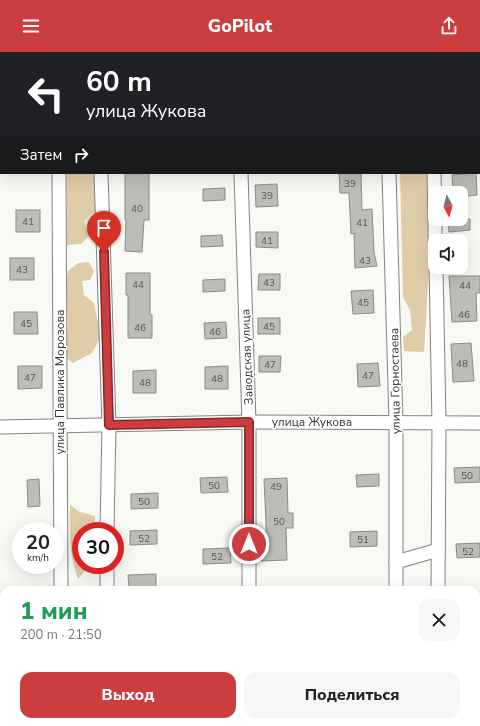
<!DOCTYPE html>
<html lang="ru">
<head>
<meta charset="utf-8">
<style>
  :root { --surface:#fff; --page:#f6f6f6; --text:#222; --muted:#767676; --accent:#cc3d3f }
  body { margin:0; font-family:"Nunito Sans",sans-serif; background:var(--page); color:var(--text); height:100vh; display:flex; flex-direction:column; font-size:15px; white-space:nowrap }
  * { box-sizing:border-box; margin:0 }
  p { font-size:13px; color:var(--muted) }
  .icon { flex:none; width:22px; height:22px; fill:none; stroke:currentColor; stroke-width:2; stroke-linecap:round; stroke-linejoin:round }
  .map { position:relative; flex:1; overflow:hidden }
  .panel { position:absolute; left:0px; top:534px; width:480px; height:140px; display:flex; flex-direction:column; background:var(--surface); border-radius:12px 12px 0 0; box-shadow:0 4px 16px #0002 }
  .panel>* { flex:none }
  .banner { position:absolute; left:0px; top:0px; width:480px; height:122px; box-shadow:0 4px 16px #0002; background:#202124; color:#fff; overflow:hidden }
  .needle { width:26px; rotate:174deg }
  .fabs { position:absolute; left:428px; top:134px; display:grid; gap:8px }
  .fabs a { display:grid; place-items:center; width:40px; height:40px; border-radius:8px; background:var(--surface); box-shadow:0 4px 16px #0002; font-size:20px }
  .speed { position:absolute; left:12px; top:470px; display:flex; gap:8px; font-size:20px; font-weight:700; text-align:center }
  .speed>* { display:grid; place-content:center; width:52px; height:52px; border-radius:50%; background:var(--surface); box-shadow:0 4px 16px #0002; line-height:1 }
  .speed small { font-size:10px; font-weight:400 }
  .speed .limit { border:6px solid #d22; background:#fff; color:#111 }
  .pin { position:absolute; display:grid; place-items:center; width:34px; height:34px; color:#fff; margin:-41px -17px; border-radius:50% 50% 50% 0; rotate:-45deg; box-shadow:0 0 4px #0007 }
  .pin .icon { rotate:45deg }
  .me { position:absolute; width:44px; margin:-22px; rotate:0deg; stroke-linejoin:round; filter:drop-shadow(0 0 3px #0008) }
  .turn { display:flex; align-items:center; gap:14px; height:84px; padding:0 20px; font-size:18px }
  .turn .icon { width:52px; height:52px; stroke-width:2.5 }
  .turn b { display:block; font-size:28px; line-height:34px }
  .then { display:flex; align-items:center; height:38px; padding:0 20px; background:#0003; gap:8px; font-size:15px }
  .round { display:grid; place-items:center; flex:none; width:42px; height:42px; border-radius:12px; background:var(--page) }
  .summary { display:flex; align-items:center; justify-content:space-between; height:68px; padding:0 20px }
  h1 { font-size:24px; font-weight:800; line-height:30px; color:#1e9e55 }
  .action { display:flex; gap:8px; margin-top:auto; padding:8px 20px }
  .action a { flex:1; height:46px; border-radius:12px; background:var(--accent); color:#fff; font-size:16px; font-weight:800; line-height:46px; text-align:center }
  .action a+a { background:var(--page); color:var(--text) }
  header { display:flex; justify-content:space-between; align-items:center; height:52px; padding:0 20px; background:var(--accent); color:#fff; font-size:18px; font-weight:800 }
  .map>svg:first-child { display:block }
  .green { fill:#dfcda7 }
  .building { fill:#bcbcb8; stroke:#8b8b88 }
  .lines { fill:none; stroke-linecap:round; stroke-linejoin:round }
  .street-casing { stroke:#828380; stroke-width:15 }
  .street { stroke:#fff; stroke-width:13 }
  .route-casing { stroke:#852829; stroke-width:10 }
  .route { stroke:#cc3d3f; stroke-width:7 }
  .labels { text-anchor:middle; stroke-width:3; stroke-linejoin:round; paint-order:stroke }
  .number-label { font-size:10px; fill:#575855 }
  .street-label { font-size:12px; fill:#353634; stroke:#fff }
</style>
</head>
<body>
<header><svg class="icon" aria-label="menu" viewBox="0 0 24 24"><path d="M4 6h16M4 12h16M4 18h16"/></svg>GoPilot<svg class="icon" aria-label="share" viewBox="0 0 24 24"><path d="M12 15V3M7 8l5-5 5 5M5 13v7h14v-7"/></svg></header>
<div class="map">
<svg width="480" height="674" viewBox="0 0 480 674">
  <rect width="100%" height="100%" fill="#f7f9f5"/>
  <g class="green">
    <path d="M67,121H93L97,135V157L84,169L89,184L81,192L67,193Z"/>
    <path d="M400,121H428L430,201L424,300L404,299L403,285L412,278L410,258L403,245Z"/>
    <path d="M89,210L94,219L90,228L82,229L84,243L94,251L101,285L92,301L73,311L65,305L68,274L66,230L68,219L78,211Z"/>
    <path d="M70,453L80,460L95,464V479H81V513H90L78,527C69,503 69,478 70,453Z"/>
  </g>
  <g class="building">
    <path d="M125,121H149V168H144L142,200L125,199L126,168H125Z"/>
    <path d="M339,121H361L362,158L372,157L374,200L377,214L355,216L354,181L351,182L349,141H340Z"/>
    <path d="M476,121L477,143L461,145V141H453L452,123Z"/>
    <path d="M277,132L278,154L256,155L255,133Z"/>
    <path d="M225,136V148L203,149V137Z"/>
    <rect x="16" y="158" width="24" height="22"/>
    <path d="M448,167H470V178L449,180Z"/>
    <path d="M256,180H278V196L256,195Z"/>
    <path d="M222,183L223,194L201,195V184Z"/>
    <rect x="10" y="206" width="24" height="22"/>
    <path d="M126,221H150V263H152V286H128V243H126Z"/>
    <path d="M259,222H280V238H258Z"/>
    <path d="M449,224H480V241H476L477,269L452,270Z"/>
    <path d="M225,227V239L203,240V228Z"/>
    <path d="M373,238L374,261L353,262L351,239Z"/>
    <path d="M14,260H37L38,282H14Z"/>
    <rect x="258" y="266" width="22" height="16"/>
    <path d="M226,270L227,286L205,287L204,271Z"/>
    <path d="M471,291L474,329L453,330L451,292Z"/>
    <path d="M259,304H281L280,320H259Z"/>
    <path d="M378,311L380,334L358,335L357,312Z"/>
    <path d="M18,314H42V336L18,337Z"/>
    <path d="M228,314V337H205V315Z"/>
    <path d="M156,318V341H133V319Z"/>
    <path d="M480,415V430L455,431L454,416Z"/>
    <path d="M379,422V434L357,435L356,423Z"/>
    <path d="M227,425L228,440L201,441L200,426Z"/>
    <path d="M287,426L288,461H293V476H286L287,508L260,509V495L267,494L264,427Z"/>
    <path d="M39,427L40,454L28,455L27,428Z"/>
    <path d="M158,441V456L131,457V442Z"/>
    <path d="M157,478V492L130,493V479Z"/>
    <path d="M377,479V494L350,495V480Z"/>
    <path d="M480,491V505L457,506L456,492Z"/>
    <path d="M230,496L231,511L203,512V497Z"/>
    <path d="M156,522V536L129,537L128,523Z"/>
  </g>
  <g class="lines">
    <defs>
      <g id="street">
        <path d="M59,0V1"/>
        <path d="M98,0V1"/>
        <path d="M240,0V1"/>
        <path d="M386,0V1"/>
        <path d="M432,0V1"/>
        <path d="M59,121L61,538"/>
        <path d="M101,121L109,373L107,479"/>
        <path d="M241,121L249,370V538"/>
        <path d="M389,121L396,371V538"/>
        <path d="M434,121L435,165"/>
        <path d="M435,167V189"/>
        <path d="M436,215L439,371L438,538"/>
        <path d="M0,375L249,370L480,371"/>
        <path d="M396,510L438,498"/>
        <path d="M107,538V513"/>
        <path d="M105,670V674"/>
        <path d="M63,672L69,670"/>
        <path d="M249,674V670"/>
        <path d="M395,674V670"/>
        <path d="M437,674V670"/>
      </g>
    </defs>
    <use href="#street" class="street-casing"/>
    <use href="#street" class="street"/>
  </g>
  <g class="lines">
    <defs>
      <path id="route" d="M104,200L109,373L249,370V492"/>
    </defs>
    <use href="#route" class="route-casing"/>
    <use href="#route" class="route"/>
  </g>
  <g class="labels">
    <g class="number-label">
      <text x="350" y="135">39</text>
      <text x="267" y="147">39</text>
      <text x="137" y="160">40</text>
      <text x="28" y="173">41</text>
      <text x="362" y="174">41</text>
      <text x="267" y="192">41</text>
      <text x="365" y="212">43</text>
      <text x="22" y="221">43</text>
      <text x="269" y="234">43</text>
      <text x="138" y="236">44</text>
      <text x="465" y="237">44</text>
      <text x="363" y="254">45</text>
      <text x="464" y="266">46</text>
      <text x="26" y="275">45</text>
      <text x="269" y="278">45</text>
      <text x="140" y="279">46</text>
      <text x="215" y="283">46</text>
      <text x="462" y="315">48</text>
      <text x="270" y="316">47</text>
      <text x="368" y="327">47</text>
      <text x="30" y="329">47</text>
      <text x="217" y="330">48</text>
      <text x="145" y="334">48</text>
      <text x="467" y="427">50</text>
      <text x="214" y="437">50</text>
      <text x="276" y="438">49</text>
      <text x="144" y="453">50</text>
      <text x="279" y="473">50</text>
      <text x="144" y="490">52</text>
      <text x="363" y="491">51</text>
      <text x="468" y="503">52</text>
      <text x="217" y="508">52</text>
    </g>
    <g class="street-label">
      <text transform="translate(247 305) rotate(-92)" y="4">Заводская улица</text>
      <text transform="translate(395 329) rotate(-91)" y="4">улица Горностаева</text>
      <text transform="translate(60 330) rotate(-90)" y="4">улица Павлика Морозова</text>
      <text x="312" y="374">улица Жукова</text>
    </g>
  </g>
</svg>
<div class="fabs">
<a><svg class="needle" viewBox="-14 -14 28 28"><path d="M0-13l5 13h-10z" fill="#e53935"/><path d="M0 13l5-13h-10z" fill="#767676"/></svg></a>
<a><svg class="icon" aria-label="sound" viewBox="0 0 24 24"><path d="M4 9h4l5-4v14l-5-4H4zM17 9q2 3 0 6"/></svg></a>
</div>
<div class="speed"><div>20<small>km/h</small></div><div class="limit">30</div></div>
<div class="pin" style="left:104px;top:200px;background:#d93025"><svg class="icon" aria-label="arrive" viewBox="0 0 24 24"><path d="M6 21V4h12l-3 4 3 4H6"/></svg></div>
<svg class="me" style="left:249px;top:492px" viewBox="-20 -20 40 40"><circle r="17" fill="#cc3d3f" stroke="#fff" stroke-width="3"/><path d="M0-11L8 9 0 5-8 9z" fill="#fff"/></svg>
<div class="banner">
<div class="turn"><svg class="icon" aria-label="left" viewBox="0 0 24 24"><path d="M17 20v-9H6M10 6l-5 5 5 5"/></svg><div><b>60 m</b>улица Жукова</div></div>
<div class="then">Затем<svg class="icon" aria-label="right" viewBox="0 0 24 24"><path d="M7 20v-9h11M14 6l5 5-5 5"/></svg></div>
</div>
<section class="panel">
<div class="summary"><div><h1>1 мин</h1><p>200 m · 21:50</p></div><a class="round"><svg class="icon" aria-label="close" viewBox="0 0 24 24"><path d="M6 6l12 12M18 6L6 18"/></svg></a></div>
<div class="action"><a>Выход</a><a>Поделиться</a></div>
</section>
</div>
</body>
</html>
